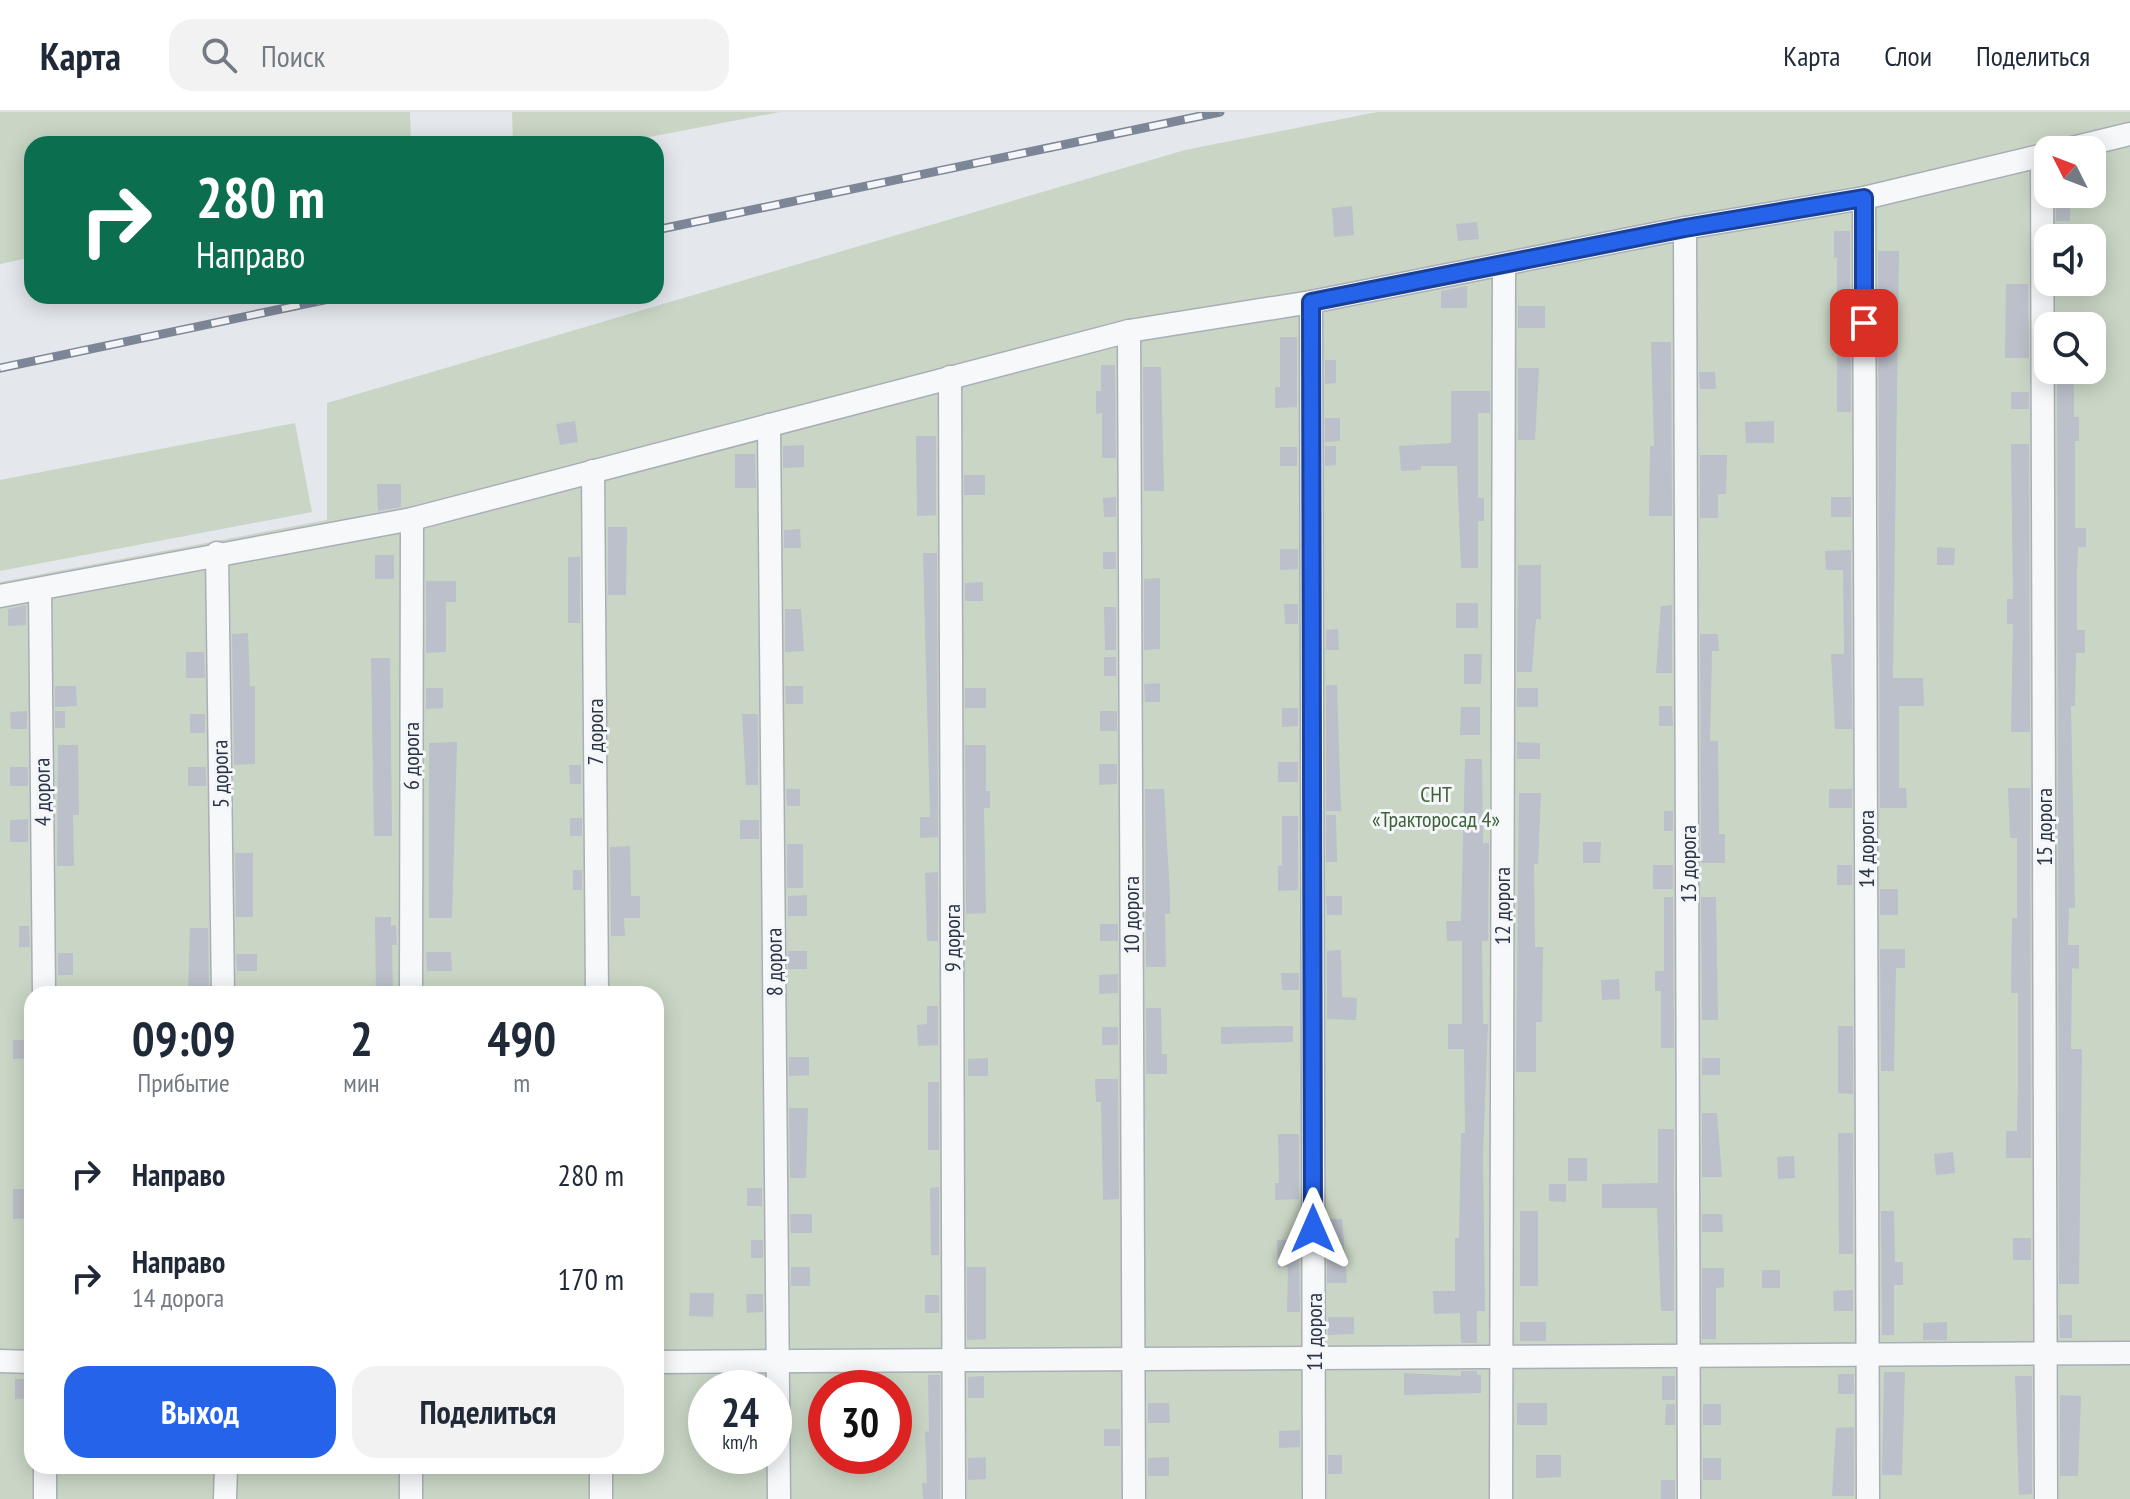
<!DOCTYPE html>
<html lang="ru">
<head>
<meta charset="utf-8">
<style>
  :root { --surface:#fff; --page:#f2f2f3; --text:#1f2937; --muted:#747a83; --line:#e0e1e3; --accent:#2563eb }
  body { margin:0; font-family:"PT Sans Narrow",sans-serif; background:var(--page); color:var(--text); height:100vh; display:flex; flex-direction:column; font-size:30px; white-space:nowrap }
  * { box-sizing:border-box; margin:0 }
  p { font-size:26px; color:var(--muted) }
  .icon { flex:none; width:44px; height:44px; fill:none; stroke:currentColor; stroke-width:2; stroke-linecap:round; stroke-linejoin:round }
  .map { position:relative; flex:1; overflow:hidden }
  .details { position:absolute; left:24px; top:874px; width:640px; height:488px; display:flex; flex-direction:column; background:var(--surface); border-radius:24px; box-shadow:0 4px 20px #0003 }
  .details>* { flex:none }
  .top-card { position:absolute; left:24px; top:24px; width:640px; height:168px; border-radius:24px; box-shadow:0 4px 20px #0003; background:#0b6e4f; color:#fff; overflow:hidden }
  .needle { width:52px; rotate:312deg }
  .fabs { position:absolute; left:2034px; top:24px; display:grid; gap:16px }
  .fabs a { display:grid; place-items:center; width:72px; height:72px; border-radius:16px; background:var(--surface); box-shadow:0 4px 20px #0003; font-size:40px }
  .speed { position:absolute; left:688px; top:1258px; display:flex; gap:16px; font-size:40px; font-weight:700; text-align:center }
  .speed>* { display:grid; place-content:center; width:104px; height:104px; border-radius:50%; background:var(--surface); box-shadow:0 4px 20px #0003; line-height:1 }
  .speed small { font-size:20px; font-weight:400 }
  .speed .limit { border:12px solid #d22; background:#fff; color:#111 }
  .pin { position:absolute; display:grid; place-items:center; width:68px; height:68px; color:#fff; margin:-34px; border-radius:16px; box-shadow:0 4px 12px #0006 }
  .me { position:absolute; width:88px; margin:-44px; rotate:0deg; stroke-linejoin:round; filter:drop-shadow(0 0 6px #0008) }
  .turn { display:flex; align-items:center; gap:28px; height:168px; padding:0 40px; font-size:36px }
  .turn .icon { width:104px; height:104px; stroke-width:2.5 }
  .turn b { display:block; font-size:56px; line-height:68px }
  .eta { display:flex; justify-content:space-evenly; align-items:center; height:136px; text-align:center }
  .eta b { font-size:48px; font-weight:700; line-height:56px }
  .button { display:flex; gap:16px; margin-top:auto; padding:16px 40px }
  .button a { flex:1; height:92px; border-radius:24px; background:var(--accent); color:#fff; font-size:32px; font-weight:700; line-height:92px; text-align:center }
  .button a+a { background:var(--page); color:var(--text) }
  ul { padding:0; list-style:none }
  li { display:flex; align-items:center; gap:24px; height:104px; padding:0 40px }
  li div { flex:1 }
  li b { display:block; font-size:30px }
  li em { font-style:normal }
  header { display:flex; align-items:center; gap:48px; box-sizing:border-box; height:112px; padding:0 40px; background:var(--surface); border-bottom:2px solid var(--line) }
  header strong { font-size:38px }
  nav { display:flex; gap:44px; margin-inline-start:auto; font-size:28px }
  .search { width:560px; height:72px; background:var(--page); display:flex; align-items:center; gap:20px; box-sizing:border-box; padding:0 28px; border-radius:24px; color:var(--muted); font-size:30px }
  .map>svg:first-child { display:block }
  .green { fill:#c9d6c5; fill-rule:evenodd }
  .building { fill:#bbc0ca }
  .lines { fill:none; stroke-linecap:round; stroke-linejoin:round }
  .street-casing { stroke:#a9aeb7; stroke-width:25 }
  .street { stroke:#f7f8fa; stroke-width:22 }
  .rail-casing { stroke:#7d8696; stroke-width:9 }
  .rail { stroke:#f4f6f9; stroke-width:6; stroke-dasharray:18; stroke-linecap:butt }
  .route-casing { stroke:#184099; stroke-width:20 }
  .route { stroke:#2563eb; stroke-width:14 }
  .labels { text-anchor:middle; stroke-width:6; stroke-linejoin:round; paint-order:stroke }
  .street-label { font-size:22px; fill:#2b3445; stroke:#f4f6f9 }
  .park-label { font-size:22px; fill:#3f6138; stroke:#f4f6f9 }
</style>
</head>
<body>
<header>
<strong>Карта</strong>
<div class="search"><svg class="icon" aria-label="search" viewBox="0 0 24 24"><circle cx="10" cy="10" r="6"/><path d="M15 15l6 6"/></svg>Поиск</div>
<nav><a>Карта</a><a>Слои</a><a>Поделиться</a></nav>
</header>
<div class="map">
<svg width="2130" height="1387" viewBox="0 0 2130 1387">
  <rect width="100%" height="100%" fill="#e4e7ec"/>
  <g class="green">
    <path d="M0,0H410L411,32H32V145L0,152Z"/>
    <path d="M512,0H780L613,32H513Z"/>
    <path d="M1377,0H2130V1387H0V470L327,408V291L1185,38ZM2048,38H2092V82H2048ZM2048,126H2092V170H2048ZM2048,214H2092V258H2048ZM32,882H656V1354H32ZM706,1276H774V1344H706ZM826,1276H894V1344H826Z"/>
    <path d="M295,311L312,400L0,459V368Z"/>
  </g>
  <g class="building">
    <rect x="2056" y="82" width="14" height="27"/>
    <path d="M1352,94L1354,123L1334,125L1332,96Z"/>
    <path d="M1477,110L1479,127L1458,129L1456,112Z"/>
    <path d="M1834,119H1850L1851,300H1837V146H1834Z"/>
    <path d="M1878,139H1899L1893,566H1923L1924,594H1899V676H1906L1907,696H1880Z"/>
    <path d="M2006,172H2028L2029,246H2005Z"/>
    <path d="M1467,174V196H1441V179Z"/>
    <rect x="1518" y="194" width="27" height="22"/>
    <path d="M1280,225H1297V295L1275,296V275H1280Z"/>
    <path d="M1651,230H1671L1672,404H1649L1650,334H1654Z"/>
    <path d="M1325,248H1336V271L1325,272Z"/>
    <path d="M1101,253H1115L1116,346H1102V301L1096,302V279H1101Z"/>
    <path d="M1143,255H1161L1164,379H1144Z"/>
    <path d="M1518,256H1539L1535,328H1518Z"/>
    <path d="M2057,258H2074V305H2079V329H2075V416H2086V435H2078L2077,464V518H2085V541H2076L2075,594H2071L2075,796H2069L2068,833H2079V857L2072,856L2071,937H2082L2079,1172H2059Z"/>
    <path d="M1699,260H1715L1716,277H1700Z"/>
    <path d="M1451,279H1490V301H1478V386H1484V409H1478V456H1461L1457,354H1421V358L1401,359L1399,334L1451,331Z"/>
    <rect x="2011" y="280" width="18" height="17"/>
    <path d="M1325,306H1340V329L1325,330Z"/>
    <path d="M575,309L578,330L560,333L556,312Z"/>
    <path d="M1774,309V331H1746L1745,310Z"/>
    <path d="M916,324H936V403L917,404Z"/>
    <path d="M2011,332H2029L2030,620H2011L2013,512H2007V487H2013Z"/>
    <path d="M804,333V355L783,356V334Z"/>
    <path d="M1325,334H1336V353L1325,354Z"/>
    <rect x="1280" y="335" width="17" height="19"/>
    <path d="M735,342H755L756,376H735Z"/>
    <path d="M1700,343H1727L1726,382H1718V406H1700Z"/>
    <rect x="964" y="363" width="21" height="20"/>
    <path d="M377,372H401V395L378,399Z"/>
    <path d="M1116,385V405H1104L1103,386Z"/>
    <rect x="1831" y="385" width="20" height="20"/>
    <path d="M608,415H627L626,483H608Z"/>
    <path d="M800,417L801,436H784V418Z"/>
    <path d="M1937,435L1955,436L1954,453H1937Z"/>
    <path d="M1280,437H1298V457L1280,458Z"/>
    <path d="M1851,438L1852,617H1835L1831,542H1844L1843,458H1826L1825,439Z"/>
    <rect x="1103" y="440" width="13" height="17"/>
    <path d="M923,441H937L938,725L920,726V705H930Z"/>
    <rect x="375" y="443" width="19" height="24"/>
    <rect x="568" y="445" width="12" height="66"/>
    <path d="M1518,453H1541V507H1536L1532,560H1517Z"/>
    <path d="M1160,466V537L1144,538V467Z"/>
    <path d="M426,469H456V490H446V540L426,541Z"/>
    <path d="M983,470V489H965V471Z"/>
    <rect x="1456" y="491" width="22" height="25"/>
    <path d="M1284,492H1298V512H1285Z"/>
    <path d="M26,493V513L8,514V497Z"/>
    <path d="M1672,493V561H1656L1661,494Z"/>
    <path d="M1104,495H1116V538H1105Z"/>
    <path d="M785,497H801L804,539L785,540Z"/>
    <path d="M1338,517L1339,538H1326V518Z"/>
    <path d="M248,521L250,574H255V652L234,653L232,522Z"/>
    <path d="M1700,522H1718L1719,539H1712L1710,629H1718L1719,722H1725V751H1701Z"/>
    <path d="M186,540H204L205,566H186Z"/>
    <path d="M1464,542H1482L1481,572H1464Z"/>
    <rect x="1104" y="545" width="12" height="19"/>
    <path d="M371,546H390L392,724H374Z"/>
    <path d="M1160,571V590H1145L1144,572Z"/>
    <path d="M1326,573H1337L1341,699H1326Z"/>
    <path d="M55,574H76L77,594L55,595Z"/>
    <path d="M785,574H803V592H786Z"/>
    <path d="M426,576H443V596L426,597Z"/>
    <rect x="965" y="576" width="21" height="20"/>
    <rect x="1517" y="576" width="21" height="19"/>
    <path d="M1659,594H1672L1673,614H1659Z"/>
    <path d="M1461,595H1480V623H1460Z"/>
    <path d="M1282,596H1298V614L1282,615Z"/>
    <path d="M27,599V617H11L10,600Z"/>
    <rect x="55" y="599" width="10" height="17"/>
    <rect x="1100" y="599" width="17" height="20"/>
    <rect x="190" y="602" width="15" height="19"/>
    <path d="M742,602H758V673H746Z"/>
    <path d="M457,630L452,806H429V631Z"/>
    <path d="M1517,630L1540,631V647H1517Z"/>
    <path d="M58,633H78L79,703H73L74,754H57Z"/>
    <path d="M965,633H986V679H990V696H984L986,801L966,802Z"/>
    <path d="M1465,647H1482L1483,731H1489L1488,829H1482L1483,912H1488L1483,1043L1485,1199H1477V1231H1461L1460,1201L1434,1202L1433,1179H1455V1126H1459L1461,1021H1465L1464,937H1448V912H1462V829H1447L1446,809H1461Z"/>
    <rect x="1278" y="650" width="20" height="20"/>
    <path d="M1099,652H1117V672L1099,673Z"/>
    <path d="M569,653H581V672H570Z"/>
    <rect x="10" y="655" width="18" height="19"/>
    <rect x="188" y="655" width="18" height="19"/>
    <path d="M2008,676H2030L2031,1046H2006V1019H2017L2018,968V881H2011L2012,806H2017V726H2010Z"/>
    <path d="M786,677H800V694H787Z"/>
    <path d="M1145,677H1164L1170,783V802H1165L1166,855H1146Z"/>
    <rect x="1829" y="677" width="23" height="19"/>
    <path d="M1519,681H1541L1538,752H1534L1535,835H1543L1542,910H1536V960H1516Z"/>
    <rect x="1664" y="699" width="9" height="20"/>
    <path d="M1326,703H1336L1337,750H1326Z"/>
    <path d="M1282,704H1298V778L1278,779V754H1282Z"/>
    <rect x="570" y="706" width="12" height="18"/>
    <path d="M28,707V730H10V708Z"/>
    <rect x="740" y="708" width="19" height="19"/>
    <path d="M1583,730H1601L1600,751H1583Z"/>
    <rect x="787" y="732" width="16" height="44"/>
    <path d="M630,734L631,784H640V806H624L625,824H611L610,735Z"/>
    <path d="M235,741H253V805H236Z"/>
    <rect x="1653" y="753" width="20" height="24"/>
    <rect x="1837" y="753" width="15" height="20"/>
    <rect x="573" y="758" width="9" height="20"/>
    <path d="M938,760V829H927L925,761Z"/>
    <rect x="1880" y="777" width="18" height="26"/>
    <path d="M807,783V804H788V784Z"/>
    <path d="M1326,784H1342V803H1327Z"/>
    <path d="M1664,785H1673L1674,936H1661V879H1655V859H1664Z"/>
    <path d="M1701,785H1716L1718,908H1702Z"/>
    <path d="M375,805H391V814L396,813L397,833H392L393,882H376Z"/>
    <rect x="1100" y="812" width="18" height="17"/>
    <path d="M19,814H29L30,835H19Z"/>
    <path d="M190,816H208L209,882H188Z"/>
    <path d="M1880,837H1905V856H1896L1894,959H1881Z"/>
    <path d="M1341,838L1342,885L1357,886L1356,908L1327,907V839Z"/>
    <rect x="788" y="839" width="19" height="18"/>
    <path d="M426,840H451L452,859H427Z"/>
    <rect x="58" y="841" width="15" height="22"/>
    <path d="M236,842H257V859H237Z"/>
    <path d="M1281,861H1299V878H1282Z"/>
    <path d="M1118,862V881L1099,882V863Z"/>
    <path d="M1619,867L1620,887L1602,888L1601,868Z"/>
    <path d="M927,894H938V933L918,934L917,913L927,912Z"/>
    <path d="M1146,896H1161L1162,942H1167V962H1146Z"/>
    <path d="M1293,914V930L1221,932V915Z"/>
    <path d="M1838,914H1853V982L1838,981Z"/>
    <rect x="1102" y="915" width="16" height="18"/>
    <path d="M13,928H32V946L13,947Z"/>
    <path d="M789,945H809V963L789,964Z"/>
    <path d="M988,946V964H968V947Z"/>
    <rect x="1702" y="946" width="18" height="17"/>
    <path d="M1095,967H1118L1119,1087L1103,1088L1101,990H1096Z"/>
    <rect x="928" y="970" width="11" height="68"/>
    <path d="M789,996H808L806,1066H790Z"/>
    <path d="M1702,1001H1717L1722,1065H1702Z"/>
    <path d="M1658,1017H1674V1199H1661L1657,1096H1602V1072L1658,1071Z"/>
    <path d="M1838,1021H1853V1142H1839Z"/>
    <path d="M1278,1022H1299V1087L1275,1088V1071H1279Z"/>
    <path d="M1953,1040L1955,1061L1936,1063L1934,1042Z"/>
    <path d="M1794,1044L1795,1066L1778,1067L1777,1045Z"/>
    <rect x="1568" y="1046" width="19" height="23"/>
    <path d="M1549,1072H1566V1090L1549,1089Z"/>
    <path d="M939,1075V1143H931L930,1076Z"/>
    <rect x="747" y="1076" width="15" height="18"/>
    <path d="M13,1077H32V1106L13,1107Z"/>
    <rect x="1520" y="1099" width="18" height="75"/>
    <path d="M1881,1099H1894L1895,1150H1903V1173H1894V1223H1882Z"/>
    <path d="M790,1102H812V1121H791Z"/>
    <path d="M1702,1102H1722L1723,1120H1702Z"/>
    <path d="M1327,1107H1342L1347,1171H1327Z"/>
    <rect x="2013" y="1126" width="18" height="22"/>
    <rect x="751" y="1128" width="12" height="18"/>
    <path d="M1277,1128H1299L1300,1200H1287L1288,1155L1278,1156Z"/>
    <rect x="791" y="1155" width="19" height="19"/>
    <path d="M967,1155H986V1227L967,1228Z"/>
    <path d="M1702,1156H1724V1175L1716,1176V1227H1702Z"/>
    <rect x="1762" y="1158" width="18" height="18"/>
    <path d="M1853,1178V1199H1834L1833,1179Z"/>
    <path d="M690,1181H714L713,1205L689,1204Z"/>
    <path d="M746,1182H763V1200L747,1201Z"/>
    <rect x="925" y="1183" width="14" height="18"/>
    <path d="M2059,1203H2072V1226H2060Z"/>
    <path d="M1328,1205H1354V1222L1328,1223Z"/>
    <rect x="1520" y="1210" width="26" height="19"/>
    <path d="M1947,1210V1228H1923V1211Z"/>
    <path d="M1461,1259H1477V1263H1481V1281L1404,1283V1261L1461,1264Z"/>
    <path d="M1884,1260H1905L1902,1363H1882Z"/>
    <rect x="1838" y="1262" width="16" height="20"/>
    <path d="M928,1263H940V1387H923L922,1371H927L925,1320L929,1319Z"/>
    <path d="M984,1264V1286H968V1265Z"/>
    <rect x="1662" y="1264" width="13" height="24"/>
    <path d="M2015,1264H2032V1382L2019,1383Z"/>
    <path d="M15,1267H32V1286L15,1287Z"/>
    <path d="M2060,1283L2081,1284L2078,1364H2060Z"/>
    <path d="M1148,1291H1169L1170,1311H1148Z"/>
    <rect x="1517" y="1291" width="30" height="22"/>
    <path d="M1666,1292H1675V1313H1665Z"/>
    <rect x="1703" y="1292" width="18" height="21"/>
    <path d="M1854,1315V1384H1832L1836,1316Z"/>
    <rect x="1104" y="1317" width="16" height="17"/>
    <path d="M1300,1318V1335L1279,1336V1319Z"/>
    <rect x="1328" y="1343" width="14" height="19"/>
    <path d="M1536,1343H1561V1365L1536,1366Z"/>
    <path d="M986,1345V1367L968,1368V1346Z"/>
    <path d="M1169,1345V1364H1148V1346Z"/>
    <rect x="1703" y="1346" width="18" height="22"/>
    <rect x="1661" y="1368" width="14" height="19"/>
  </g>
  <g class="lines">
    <defs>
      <g id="street">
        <path d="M2064,38L2130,22"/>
        <path d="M2042,43L2046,1387"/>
        <path d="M1864,86L1868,1387"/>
        <path d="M1685,116L1689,1387"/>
        <path d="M1311,190L1314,1387"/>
        <path d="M1129,219L1134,1387"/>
        <path d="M950,265L954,1387"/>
        <path d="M769,313L779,1387"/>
        <path d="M593,359L597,882"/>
        <path d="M217,441L223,882"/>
        <path d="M40,478L44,882"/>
        <path d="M0,484L412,407L1129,219L1311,190L1685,116L1864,86L2048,42"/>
        <path d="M411,882L412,407"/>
        <path d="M0,1249L32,1250"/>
        <path d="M656,1250L2130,1241"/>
        <path d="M601,1354V1387"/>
        <path d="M45,1387V1354"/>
        <path d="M225,1387L226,1354"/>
        <path d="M411,1387V1354"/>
        <path d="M1501,1387L1504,153"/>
      </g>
    </defs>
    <use href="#street" class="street-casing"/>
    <use href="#street" class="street"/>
    <defs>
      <g id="rail">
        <path d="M656,118L1220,0"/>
        <path d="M0,256L343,184"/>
      </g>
    </defs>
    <use href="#rail" class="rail-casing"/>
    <use href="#rail" class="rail"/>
  </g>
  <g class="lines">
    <defs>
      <path id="route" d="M1313,1117L1311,190L1685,116L1864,86V211"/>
    </defs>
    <use href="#route" class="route-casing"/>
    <use href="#route" class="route"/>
  </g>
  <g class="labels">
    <g class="street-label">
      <text transform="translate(595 620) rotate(-90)" y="8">7 дорога</text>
      <text transform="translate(411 644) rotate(-90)" y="8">6 дорога</text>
      <text transform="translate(220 662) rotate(-91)" y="8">5 дорога</text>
      <text transform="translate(42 680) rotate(-91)" y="8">4 дорога</text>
      <text transform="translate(2044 715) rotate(-90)" y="8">15 дорога</text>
      <text transform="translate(1866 737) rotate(-90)" y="8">14 дорога</text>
      <text transform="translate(1688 752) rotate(-90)" y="8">13 дорога</text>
      <text transform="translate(1502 794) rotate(-90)" y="8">12 дорога</text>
      <text transform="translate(1131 803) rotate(-90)" y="8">10 дорога</text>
      <text transform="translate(952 826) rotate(-90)" y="8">9 дорога</text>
      <text transform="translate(774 850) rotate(-91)" y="8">8 дорога</text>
      <text transform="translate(1314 1220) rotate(-90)" y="8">11 дорога</text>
    </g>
    <g class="park-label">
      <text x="1436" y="690">СНТ<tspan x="1436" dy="25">«Тракторосад 4»</tspan></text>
    </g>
  </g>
</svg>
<div class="fabs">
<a><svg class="needle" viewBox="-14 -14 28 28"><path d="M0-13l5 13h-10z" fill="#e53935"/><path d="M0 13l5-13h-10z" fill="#747a83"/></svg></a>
<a><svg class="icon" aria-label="sound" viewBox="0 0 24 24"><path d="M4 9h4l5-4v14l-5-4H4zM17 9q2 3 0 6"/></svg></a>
<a><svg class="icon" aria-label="search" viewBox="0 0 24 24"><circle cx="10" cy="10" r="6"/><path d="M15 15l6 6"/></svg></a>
</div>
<div class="speed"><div>24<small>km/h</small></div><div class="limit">30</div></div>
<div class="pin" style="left:1864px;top:211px;background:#d93025"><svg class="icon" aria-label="arrive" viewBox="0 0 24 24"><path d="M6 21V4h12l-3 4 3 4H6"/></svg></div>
<svg class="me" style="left:1313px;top:1117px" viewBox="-20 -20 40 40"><path d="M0-17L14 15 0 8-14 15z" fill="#2563eb" stroke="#fff" stroke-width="4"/></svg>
<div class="top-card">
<div class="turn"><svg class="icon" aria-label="right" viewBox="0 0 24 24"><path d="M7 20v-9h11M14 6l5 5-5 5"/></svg><div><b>280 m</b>Направо</div></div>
</div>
<section class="details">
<div class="eta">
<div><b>09:09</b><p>Прибытие</p></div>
<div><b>2</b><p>мин</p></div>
<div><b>490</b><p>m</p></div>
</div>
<ul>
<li><svg class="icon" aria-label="right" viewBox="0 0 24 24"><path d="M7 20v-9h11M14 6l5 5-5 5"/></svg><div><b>Направо</b></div><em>280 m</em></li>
<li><svg class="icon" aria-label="right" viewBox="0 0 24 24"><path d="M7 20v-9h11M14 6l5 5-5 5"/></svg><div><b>Направо</b><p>14 дорога</p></div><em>170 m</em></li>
</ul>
<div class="button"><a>Выход</a><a>Поделиться</a></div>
</section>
</div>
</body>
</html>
